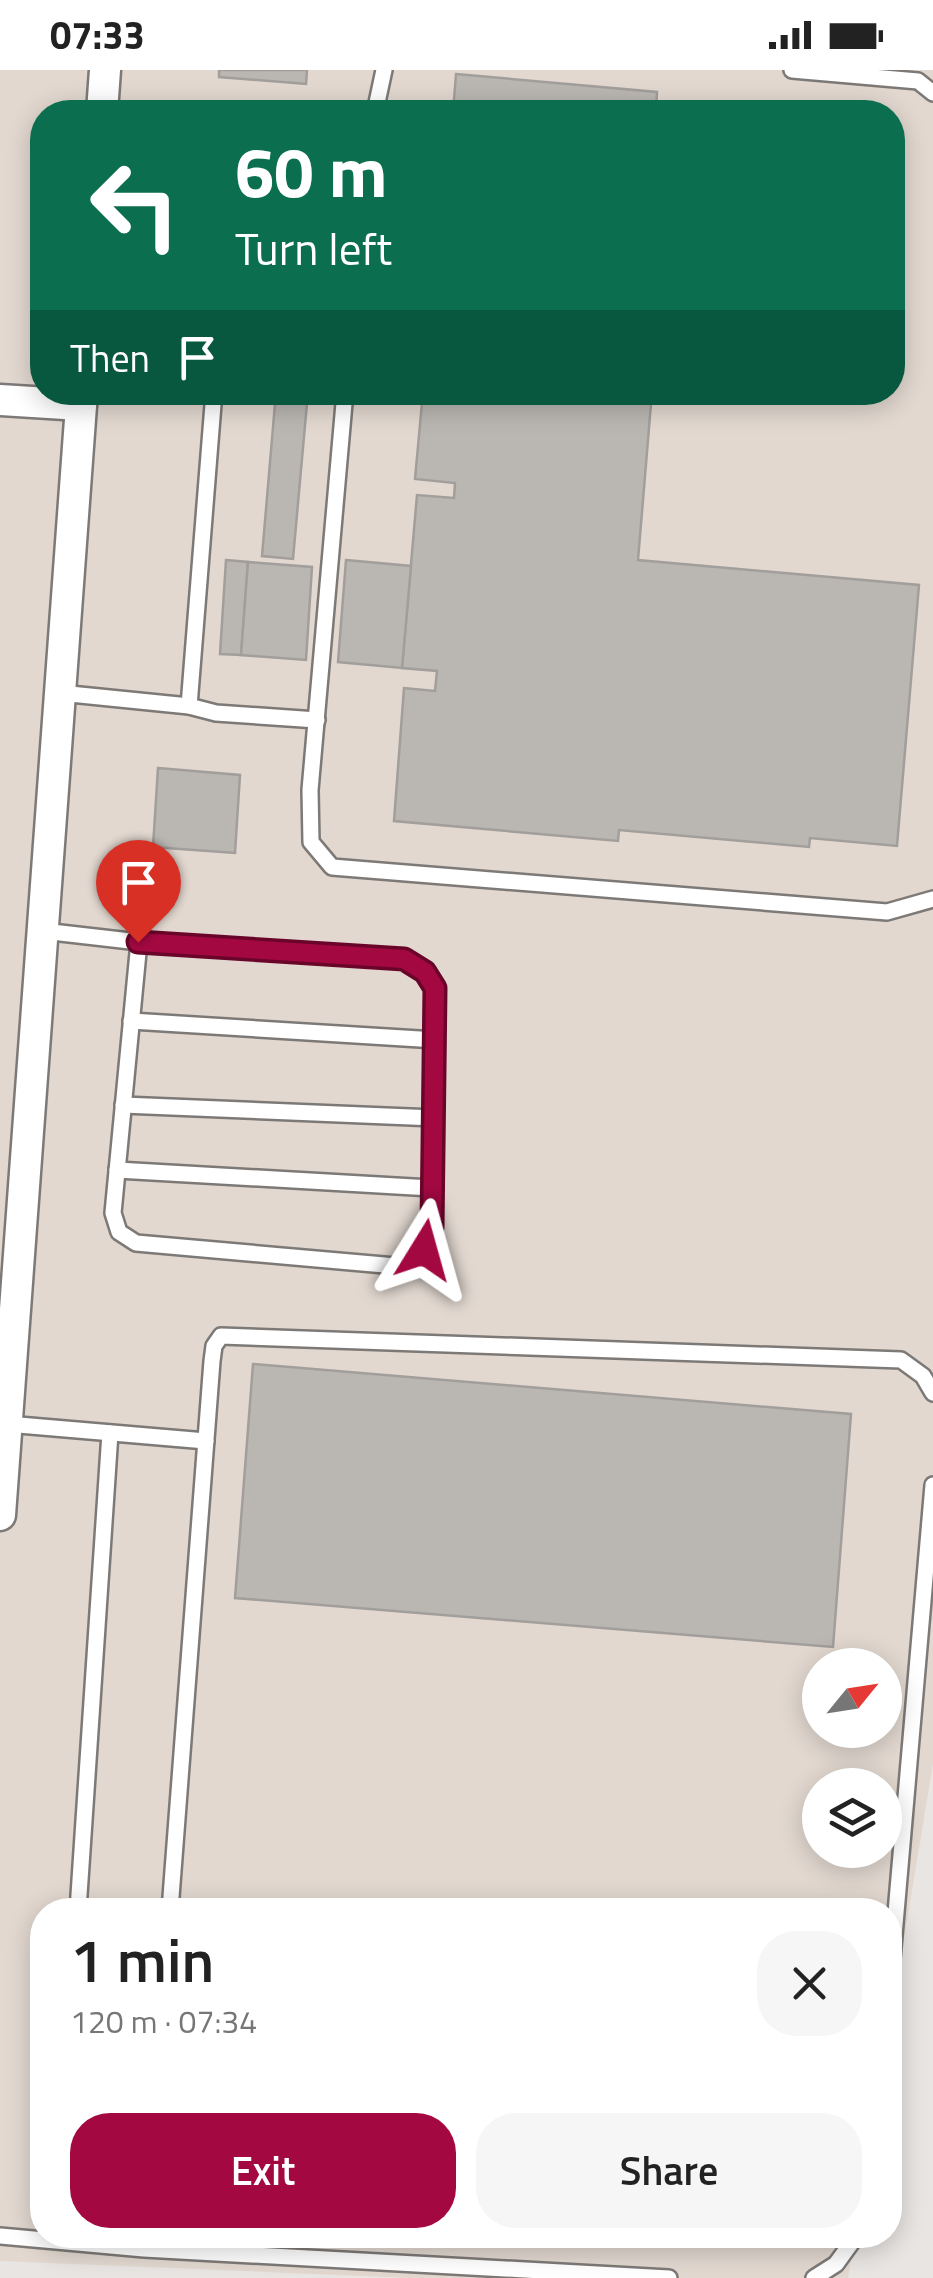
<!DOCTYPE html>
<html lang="en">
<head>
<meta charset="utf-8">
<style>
  :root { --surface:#fff; --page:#f6f6f6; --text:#222; --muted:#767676; --accent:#a30841 }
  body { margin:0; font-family:"Titillium Web",sans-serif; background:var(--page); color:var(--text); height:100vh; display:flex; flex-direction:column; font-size:38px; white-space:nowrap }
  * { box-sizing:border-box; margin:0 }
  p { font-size:32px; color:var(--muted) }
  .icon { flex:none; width:55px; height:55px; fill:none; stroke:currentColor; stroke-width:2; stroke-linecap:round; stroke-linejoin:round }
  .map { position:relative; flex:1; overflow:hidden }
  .details { position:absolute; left:30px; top:1828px; width:872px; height:350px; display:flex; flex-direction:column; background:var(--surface); border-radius:40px; box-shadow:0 5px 25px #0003 }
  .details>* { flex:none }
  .banner { position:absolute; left:30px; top:30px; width:875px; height:305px; border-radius:40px; box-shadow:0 5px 25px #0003; background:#0b6e4f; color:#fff; overflow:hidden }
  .needle { width:65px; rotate:60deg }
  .controls { position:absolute; left:802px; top:1578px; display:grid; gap:20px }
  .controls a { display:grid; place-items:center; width:100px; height:100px; border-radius:50%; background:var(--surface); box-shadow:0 5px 25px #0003; font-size:50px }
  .pin { position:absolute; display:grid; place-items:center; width:85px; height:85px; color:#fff; margin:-102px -42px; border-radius:50% 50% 50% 0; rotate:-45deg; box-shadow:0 0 10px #0007 }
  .pin .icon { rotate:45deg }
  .me { position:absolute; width:110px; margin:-55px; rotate:8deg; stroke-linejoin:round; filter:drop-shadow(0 0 8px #0008) }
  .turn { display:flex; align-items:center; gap:35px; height:210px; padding:0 40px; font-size:45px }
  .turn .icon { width:130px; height:130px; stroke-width:2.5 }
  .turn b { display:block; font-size:70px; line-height:85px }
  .then { display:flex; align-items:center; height:95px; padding:0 40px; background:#0003; gap:20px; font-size:38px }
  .round { display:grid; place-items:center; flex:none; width:105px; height:105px; border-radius:40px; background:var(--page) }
  .overview { display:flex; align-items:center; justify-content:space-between; height:170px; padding:0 40px }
  h1 { font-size:60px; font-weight:600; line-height:75px }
  .button { display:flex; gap:20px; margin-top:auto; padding:20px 40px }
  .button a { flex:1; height:115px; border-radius:40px; background:var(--accent); color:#fff; font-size:40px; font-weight:600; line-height:115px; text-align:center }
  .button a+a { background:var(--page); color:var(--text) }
  .status { display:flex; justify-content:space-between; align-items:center; height:70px; padding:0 50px; background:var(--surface); direction:ltr }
  .status svg { height:28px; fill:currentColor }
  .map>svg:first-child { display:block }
  .built { fill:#e2d8d0; fill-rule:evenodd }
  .building { fill:#bab7b3; stroke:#a29e9b; stroke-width:2.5 }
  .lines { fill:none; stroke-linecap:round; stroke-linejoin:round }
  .lane-casing { stroke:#7d7976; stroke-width:20 }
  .street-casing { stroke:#7d7976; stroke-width:35 }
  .lane { stroke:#fff; stroke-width:15 }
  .street { stroke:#fff; stroke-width:30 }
  .route-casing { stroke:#6a052a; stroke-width:25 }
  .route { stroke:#a30841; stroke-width:18 }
</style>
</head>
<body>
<div class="status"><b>07:33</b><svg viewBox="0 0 49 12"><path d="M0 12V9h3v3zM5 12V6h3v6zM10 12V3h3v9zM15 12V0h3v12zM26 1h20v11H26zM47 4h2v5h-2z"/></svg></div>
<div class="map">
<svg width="933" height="2208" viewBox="0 0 933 2208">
  <rect width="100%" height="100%" fill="#e9e5e2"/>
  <path class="built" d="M0,0H933V1694L890,1953V1840H42V2165H855L848,2208H410L0,2191ZM42,42H892V322H42ZM820,1595H885V1660H820ZM820,1715H885V1780H820Z"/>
  <g class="building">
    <path d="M219,0H307L306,14L219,7Z"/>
    <path d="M456,4L657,22L656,42H453Z"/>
    <path d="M276,322H308L293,489L262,486Z"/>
    <path d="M423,322H652L638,490L919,515L897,776L810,768L809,777L619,760L618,771L394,751L404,618L435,621L437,601L402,598L417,425L454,428L455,413L415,409Z"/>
    <path d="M226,490L248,492L241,585L220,584Z"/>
    <path d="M346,490L411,496L402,598L338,592Z"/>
    <path d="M248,492L312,497L306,590L241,585Z"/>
    <path d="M158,698L240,705L235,783L153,777Z"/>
    <path d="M253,1294L851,1344L833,1577L235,1528Z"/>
  </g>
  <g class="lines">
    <defs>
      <g id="lane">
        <path d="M792,0L918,11L933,23"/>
        <path d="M375,42L384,0"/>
        <path d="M345,322L310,720L311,772L332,797L887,842L933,829"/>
        <path d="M60,623L189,636L216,643L317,650"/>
        <path d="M189,636L214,322"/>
        <path d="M43,861L139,872L404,889L425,902L435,918L431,1157L424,1180L407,1197L136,1173L119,1162L113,1143L139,872"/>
        <path d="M131,951L436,970"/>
        <path d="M123,1035L435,1048"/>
        <path d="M117,1100L431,1118"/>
        <path d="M7,1354L206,1371"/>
        <path d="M78,1840L110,1363"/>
        <path d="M170,1840L212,1291L214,1276L221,1266L901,1290L923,1306L933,1323"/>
        <path d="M890,1912L933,1415"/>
        <path d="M0,2166L144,2179L669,2208"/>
        <path d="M814,2208L836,2194L857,2165"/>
      </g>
      <g id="street">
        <path d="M102,42L105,0"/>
        <path d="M0,330L81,335"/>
        <path d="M0,1445L82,322"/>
      </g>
    </defs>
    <use href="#lane" class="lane-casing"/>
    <use href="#street" class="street-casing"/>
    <use href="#lane" class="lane"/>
    <use href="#street" class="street"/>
  </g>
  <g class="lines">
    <defs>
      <path id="route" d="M138,872L404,889L425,902L435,918L432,1157L424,1180"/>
    </defs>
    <use href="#route" class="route-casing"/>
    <use href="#route" class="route"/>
  </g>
</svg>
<div class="controls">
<a><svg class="needle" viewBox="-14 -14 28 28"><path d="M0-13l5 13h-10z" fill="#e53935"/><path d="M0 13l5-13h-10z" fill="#767676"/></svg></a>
<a><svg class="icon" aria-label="layers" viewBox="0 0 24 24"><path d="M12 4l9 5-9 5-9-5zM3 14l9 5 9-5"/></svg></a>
</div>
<div class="pin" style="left:138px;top:872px;background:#d93025"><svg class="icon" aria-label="arrive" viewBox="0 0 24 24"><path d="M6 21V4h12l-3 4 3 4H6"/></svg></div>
<svg class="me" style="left:424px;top:1180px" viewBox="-20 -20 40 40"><path d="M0-17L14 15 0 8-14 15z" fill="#a30841" stroke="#fff" stroke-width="4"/></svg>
<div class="banner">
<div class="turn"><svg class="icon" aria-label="left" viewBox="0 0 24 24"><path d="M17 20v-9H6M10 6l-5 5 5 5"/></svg><div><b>60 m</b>Turn left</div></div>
<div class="then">Then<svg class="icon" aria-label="arrive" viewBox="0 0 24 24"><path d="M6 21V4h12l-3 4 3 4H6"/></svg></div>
</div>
<section class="details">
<div class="overview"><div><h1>1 min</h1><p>120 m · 07:34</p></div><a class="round"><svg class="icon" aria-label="close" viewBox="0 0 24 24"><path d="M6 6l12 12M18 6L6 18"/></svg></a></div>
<div class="button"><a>Exit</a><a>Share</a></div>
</section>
</div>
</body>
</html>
